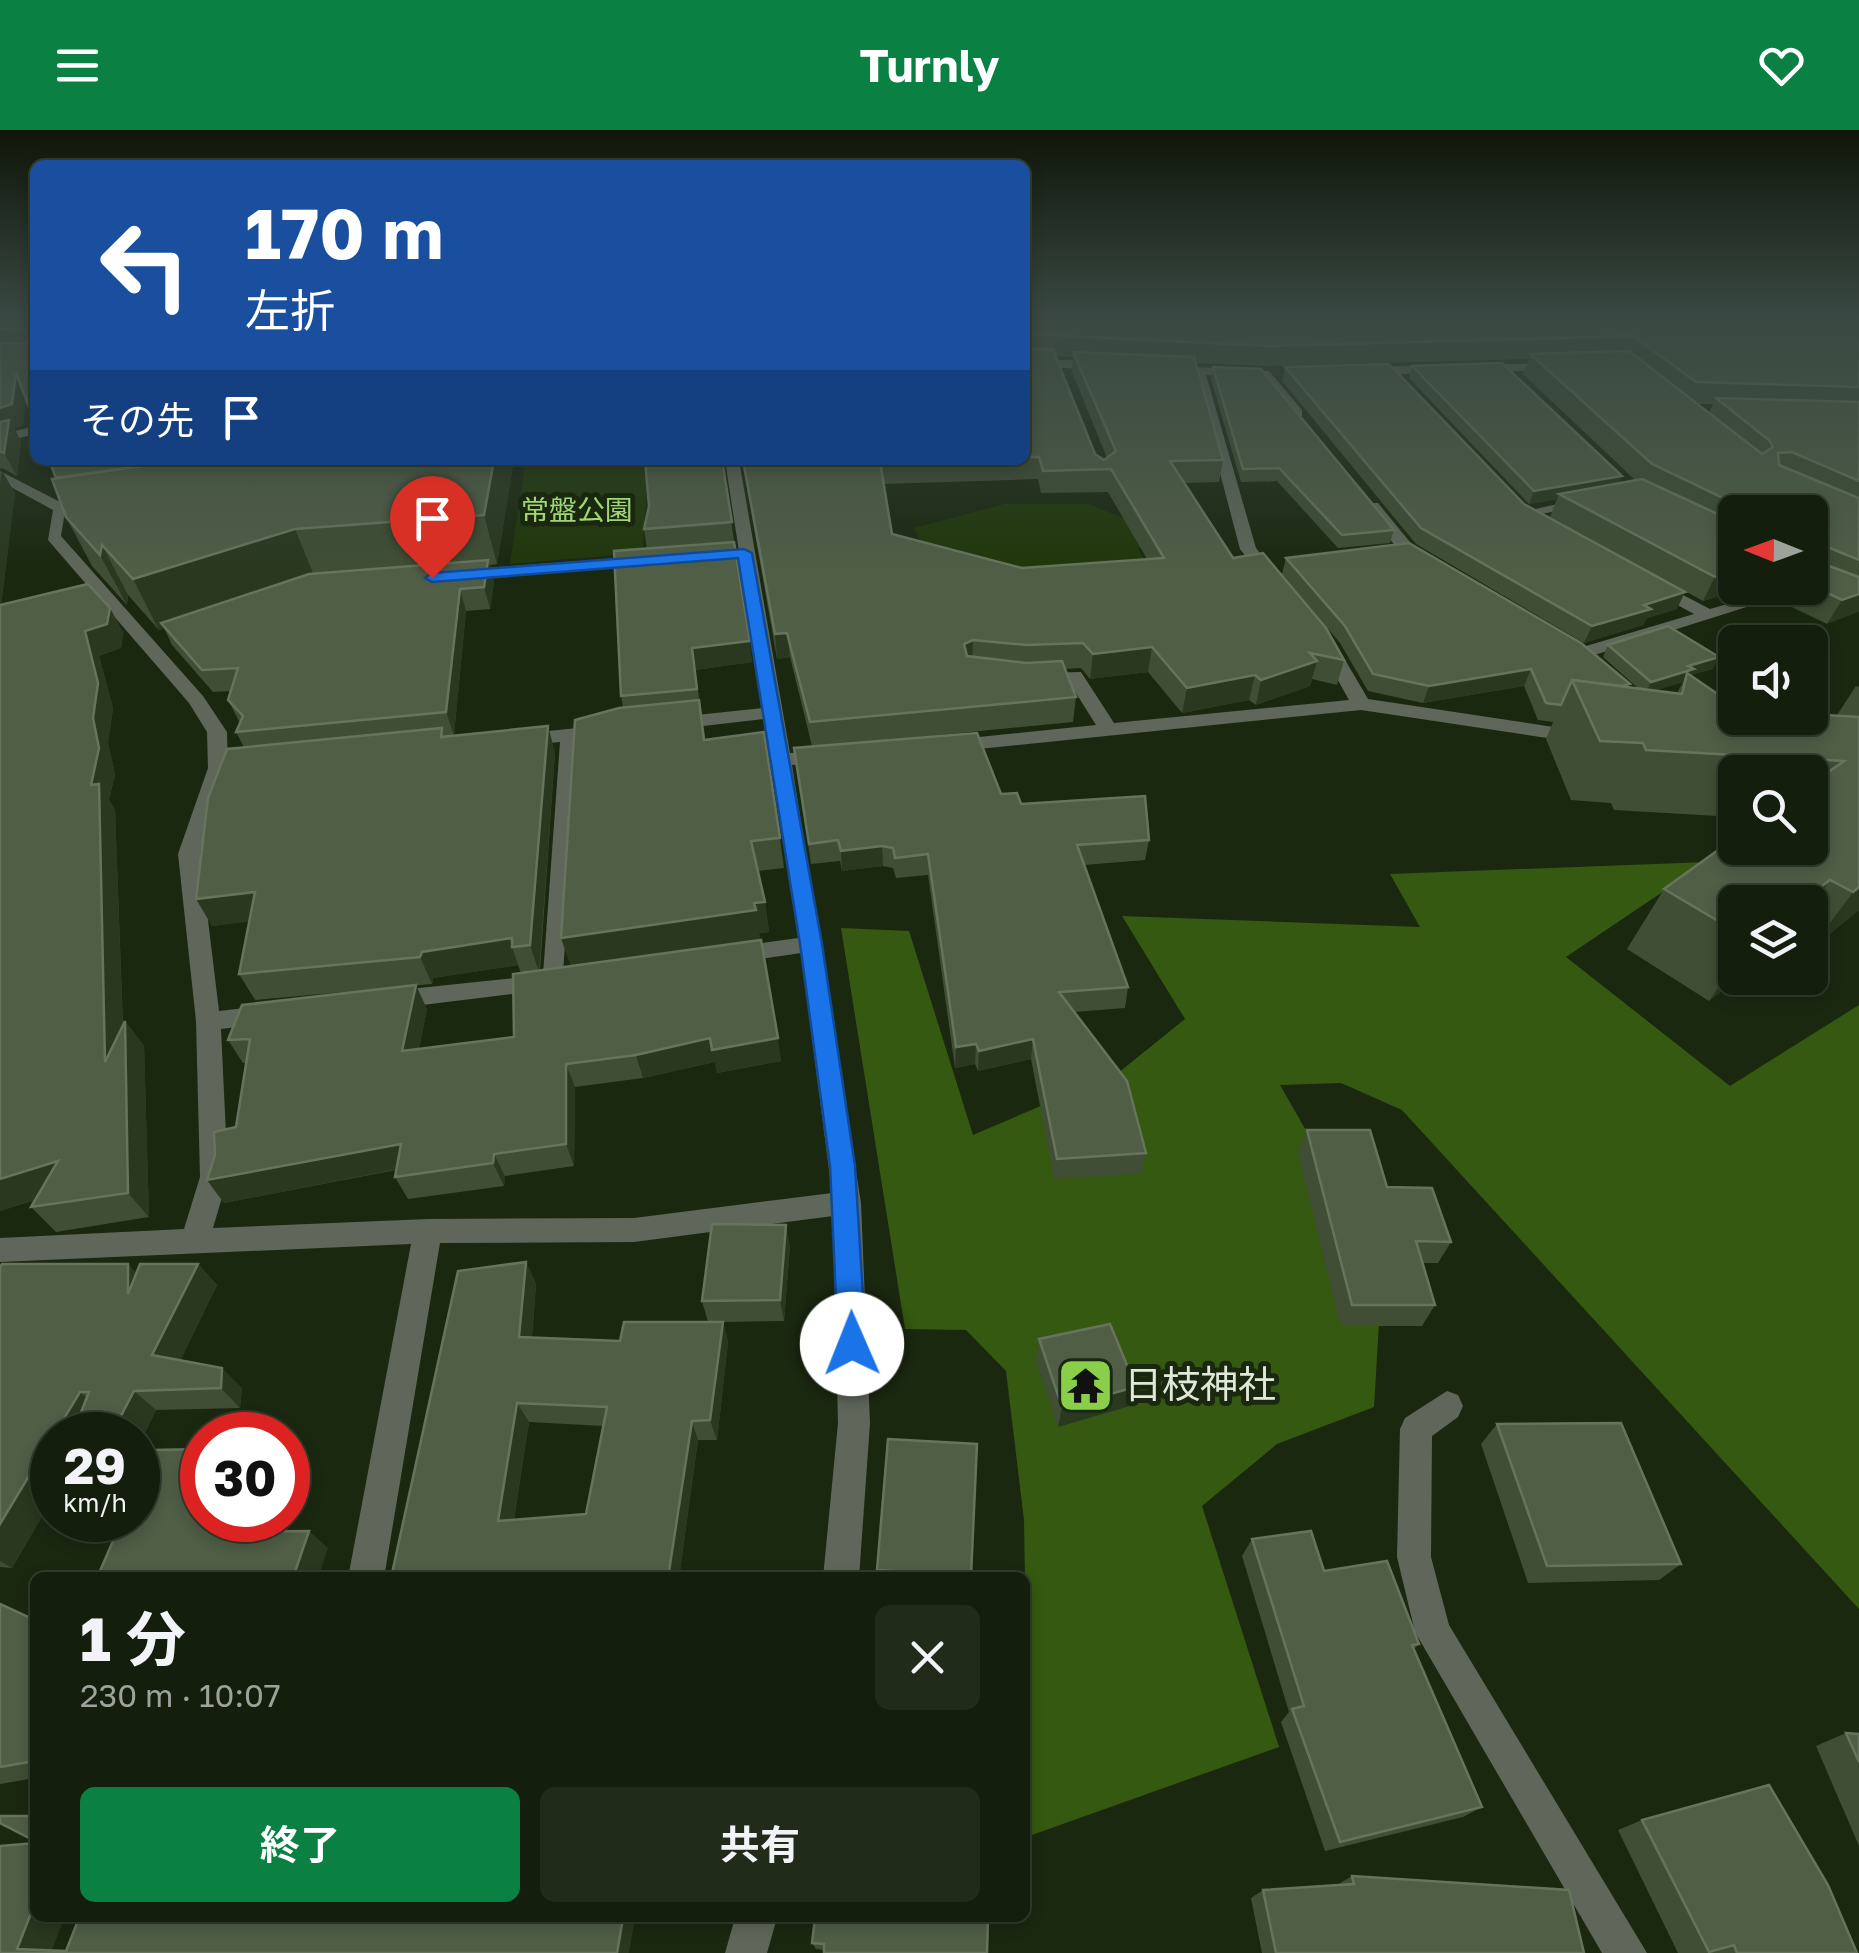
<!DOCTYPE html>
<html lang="ja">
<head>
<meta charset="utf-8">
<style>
  :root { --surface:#141e0c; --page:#212b1a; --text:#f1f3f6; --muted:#9da29d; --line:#333c2d; --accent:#0b8043 }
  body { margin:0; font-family:"Golos Text","Noto Sans JP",sans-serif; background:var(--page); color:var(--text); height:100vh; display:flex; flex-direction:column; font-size:38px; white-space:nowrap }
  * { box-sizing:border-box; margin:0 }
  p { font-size:32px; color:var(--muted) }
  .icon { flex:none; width:55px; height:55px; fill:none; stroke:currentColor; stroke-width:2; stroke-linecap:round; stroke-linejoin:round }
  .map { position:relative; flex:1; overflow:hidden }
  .drawer { position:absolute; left:30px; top:1442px; width:1000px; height:350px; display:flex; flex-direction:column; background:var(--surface); border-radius:15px; box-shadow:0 5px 15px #0003,0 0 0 2px var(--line) }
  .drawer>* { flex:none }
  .hud { position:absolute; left:30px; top:30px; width:1000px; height:305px; border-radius:15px; box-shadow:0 5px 15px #0003,0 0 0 2px var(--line); background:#1a4fa0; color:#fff; overflow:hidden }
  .needle { width:65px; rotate:271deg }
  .buttons { position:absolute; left:1718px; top:365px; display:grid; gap:20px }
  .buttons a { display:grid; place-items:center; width:110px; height:110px; border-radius:15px; background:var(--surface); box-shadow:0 5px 15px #0003,0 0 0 2px var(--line); font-size:50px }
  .speed { position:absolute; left:30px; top:1282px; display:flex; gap:20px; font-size:50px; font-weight:700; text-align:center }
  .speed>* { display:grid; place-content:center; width:130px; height:130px; border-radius:50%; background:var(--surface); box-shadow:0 5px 15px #0003,0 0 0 2px var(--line); line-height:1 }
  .speed small { font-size:25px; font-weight:400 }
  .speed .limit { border:15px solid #d22; background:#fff; color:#111 }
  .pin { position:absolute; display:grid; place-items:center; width:85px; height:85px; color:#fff; margin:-102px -42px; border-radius:50% 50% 50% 0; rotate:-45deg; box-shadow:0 0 10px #0007 }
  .pin .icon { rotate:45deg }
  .me { position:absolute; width:110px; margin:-55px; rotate:359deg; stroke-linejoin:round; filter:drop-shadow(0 0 8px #0008) }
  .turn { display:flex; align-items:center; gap:35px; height:210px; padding:0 50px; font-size:45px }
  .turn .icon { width:130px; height:130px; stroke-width:2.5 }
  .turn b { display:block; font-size:70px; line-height:85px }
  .then { display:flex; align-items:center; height:95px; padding:0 50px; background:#0003; gap:20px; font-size:38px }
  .round { display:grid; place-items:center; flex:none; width:105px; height:105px; border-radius:15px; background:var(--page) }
  .overview { display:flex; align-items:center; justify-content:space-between; height:170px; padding:0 50px }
  h1 { font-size:60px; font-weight:700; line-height:75px }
  .button { display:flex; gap:20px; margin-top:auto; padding:20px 50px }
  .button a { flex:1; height:115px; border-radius:15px; background:var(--accent); color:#fff; font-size:40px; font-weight:700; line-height:115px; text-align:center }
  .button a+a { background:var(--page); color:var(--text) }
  header { display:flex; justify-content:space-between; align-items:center; height:130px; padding:0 50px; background:var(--accent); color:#fff; font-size:45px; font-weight:700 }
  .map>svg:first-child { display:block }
  .green { fill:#20370a }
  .forest { fill:#355910 }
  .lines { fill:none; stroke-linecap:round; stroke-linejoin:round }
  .minor { fill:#5f675a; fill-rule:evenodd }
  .wall { fill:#3f4e34; fill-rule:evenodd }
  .shaded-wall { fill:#29381e }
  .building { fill:#505e46; stroke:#67745d; stroke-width:2.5; fill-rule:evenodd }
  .route { fill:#1a73e8; stroke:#114b97; stroke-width:2.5 }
  .labels { text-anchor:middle; stroke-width:10; stroke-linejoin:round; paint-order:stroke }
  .far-park-label { font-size:28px; fill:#a0d676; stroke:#1b2810 }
  .near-poi-label { font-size:38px; fill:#dfe8d9; stroke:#1b2810; text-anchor:start }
</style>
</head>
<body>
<header><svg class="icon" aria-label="menu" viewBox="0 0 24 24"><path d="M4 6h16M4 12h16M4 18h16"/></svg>Turnly<svg class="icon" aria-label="heart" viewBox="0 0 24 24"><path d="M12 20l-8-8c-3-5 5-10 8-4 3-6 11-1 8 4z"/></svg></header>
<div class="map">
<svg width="1859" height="1823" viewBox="0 0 1859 1823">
  <rect width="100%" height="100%" fill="#1b2810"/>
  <g class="green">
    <path d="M600,330H649L642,423L510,434L525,336Z"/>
    <path d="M1004,374H1089L1155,401L1154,416L1138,418L1161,460L930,431L914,398Z"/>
  </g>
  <path class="forest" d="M1707,732L1566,827L1730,956L1859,875V1479L1402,980L1341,953L1280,955L1331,1044L1325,1132L1380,1176L1374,1277L1277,1314L1202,1376L1279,1617L1029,1706L1024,1390L1006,1241L966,1200L905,1199L841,798L909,801L973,1005L1118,943L1185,889L1122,786L1420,797L1390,744Z"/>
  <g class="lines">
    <g class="minor">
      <path d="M1025,228L1105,232L1111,236L1105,240L1025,236Z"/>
      <path d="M1564,233L1560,240L1365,245L1359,241L1365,237Z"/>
      <path d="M1161,236L1245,239L1251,243L1245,247L1206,245L1256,418L1281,451L1279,454H1267L1240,419L1194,244L1165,243Z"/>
      <path d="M1261,241H1269L1302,280V286H1292Z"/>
      <path d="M35,296V304L0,313V305Z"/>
      <path d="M725,330H739L790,623L829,620L839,626L829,632L792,635L861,1073L870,1293L859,1448H823L838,1293L833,1086L634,1112L440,1113L384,1448H348L411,1114L0,1132V1108L184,1099L200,1047L196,891L178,724L208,638L207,602L189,573L48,410L53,380L0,351V341L66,375L61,406L203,566L227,602L228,638L200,724L219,881L271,875L283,884L271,893L221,899L228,1047L213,1098L428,1089L634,1088L832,1063L801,823L732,833L720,825L732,817L798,808L765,589L668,600L659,594L668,588L763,578Z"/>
      <path d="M1584,368L1589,369V375L1525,387L1518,383Z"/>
      <path d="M1368,373H1378L1414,417L1434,429V435C1404,438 1381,397 1366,376Z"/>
      <path d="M648,426L654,428V434L459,450L451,445L459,440Z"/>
      <path d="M1648,453H1660L1710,479L1783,458H1807L1588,527H1576V519L1694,484L1648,459Z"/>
      <path d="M1325,506L1334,511L1368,569L1580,601L1590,607L1580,613L1361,580L949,622L939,616L949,610L1096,595L1069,552H1031L1028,548L1037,543L1081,542L1114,593L1349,570L1316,511Z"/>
      <path d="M608,595L618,601L615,605L579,610L562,858L390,879L381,876L378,870L381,864L390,861L543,845L560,612L518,616L508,610L518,604Z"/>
      <path d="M1447,1261L1458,1265L1463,1276L1458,1287L1432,1306L1431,1427L1449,1495L1647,1823H1602L1415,1502L1397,1427L1400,1299L1405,1288Z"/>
      <path d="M735,1788H777L767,1823H725Z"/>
    </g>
  </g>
  <g class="wall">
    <path d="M0,186H35L23,295L14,298L21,311L17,346L2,338L0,339V213H2L0,208Z"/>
    <path d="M1025,186H1859V464L1827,494L1779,471L1786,458H1810V382H1735V458H1745L1703,471L1550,387L1557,369L1529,374L1409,248L1412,236L1622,346L1618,353L1635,350L1523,244L1529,229L1265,236L1196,233L1223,330L1219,352L1184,353L1233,428L1344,530L1337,555L1312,549L1310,556L1256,575L1249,570L1182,583L1148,542L1090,549L1081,538L1065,539L1076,567L1073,592L878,611L1021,674L1149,710L1145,730L1084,735L1128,857L1125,878L1074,882L1146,1023L1142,1043L1054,1049L1031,929L978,941L975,934L955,938L928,745L896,748L893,738L883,736L842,741L840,731L811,734L794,618L812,616L790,527L777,529L742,330H1025ZM1055,226L1073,227L1072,242L1107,328L1104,330L1095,324ZM1697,274H1713L1709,283ZM1038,349L1041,363L1108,362L1147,429L1022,438L892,404L884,354Z"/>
    <path d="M1213,237L1394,400L1390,413L1338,418L1277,351L1241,352L1211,249Z"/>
    <path d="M1285,237L1524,374L1677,479L1647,488L1643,495L1584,513L1416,414L1282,251Z"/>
    <path d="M49,330H512L513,335L497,434L490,435L494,452L490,479L466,481L454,605L555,622L540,840L570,836L623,577L621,566L647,419L644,399L722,330L752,532L695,540L705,609L780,708L784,738L758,741L765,772L769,802L759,803L781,931L717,943L715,932L643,948L575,957L574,1036L505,1046L504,1056L408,1069L395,1047L396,1040L224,1073L207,1050L236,997L246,933H243L228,910L427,879L419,919L514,907L521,843L518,835L433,848L432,854L255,870L239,844L249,791L212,796L244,617L236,602L240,593L228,570L231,561L213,562L172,515L164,498L159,500L128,465L127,475L92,436L66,387L56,348Z"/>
    <path d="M0,340L15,363L1,475L110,478L123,503L121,518L99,526L113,578L108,613L115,644L109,670L115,680L123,895L125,891L144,916L149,1087L56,1102L31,1077L35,1070L0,1081Z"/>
    <path d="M1286,428L1629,557L1639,559L1603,527L1608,515L1713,539L1690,545L1735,588L1837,585L1856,556L1859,557V780L1810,820V772H1735V848L1709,871L1627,819L1664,759L1810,718V642H1735V687L1614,680L1611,673L1571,670L1546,609L1553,592L1538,590L1524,556L1423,573L1368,561L1340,513L1282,444ZM1683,552L1677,563L1655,560Z"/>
    <path d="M1307,1000L1387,1057L1451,1112L1438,1133H1422L1435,1175L1422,1196H1341L1298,1023Z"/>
    <path d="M790,1116L784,1191L723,1192L728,1212L717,1310H698L679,1448H391L526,1132L536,1154L532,1207L620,1211L708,1192L702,1171ZM529,1292L603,1296L586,1384L514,1390Z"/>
    <path d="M198,1134L217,1155L180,1231L242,1258L240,1278L156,1280L138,1317V1305H52V1369L12,1438L0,1437V1137L136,1142Z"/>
    <path d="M1039,1209L1136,1257L1130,1276L1058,1297L1036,1230Z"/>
    <path d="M1497,1294L1681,1434L1659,1450L1528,1453L1481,1314Z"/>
    <path d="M977,1314L971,1448H878L877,1440Z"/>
    <path d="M1252,1409L1324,1441L1419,1514L1414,1519L1482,1677L1463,1687L1325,1721L1281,1592L1289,1582L1242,1426Z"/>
    <path d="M0,1474L35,1490V1648L0,1654Z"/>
    <path d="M1846,1603L1859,1604V1716L1816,1616Z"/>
    <path d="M1642,1690L1857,1823H1678L1618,1700Z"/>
    <path d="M1352,1746L1584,1823H1262L1251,1768L1263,1760L1337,1755Z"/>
    <path d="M812,1813L987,1823L824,1820L816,1819Z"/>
  </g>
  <g class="shaded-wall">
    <path d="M16,243L27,263L23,295L14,298L21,311L17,346L4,323L0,304V278Z"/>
    <path d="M494,330H512L513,335L497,434L484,385Z"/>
    <path d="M2,341L15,363L0,483V354Z"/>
    <path d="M1622,346L1616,359L1559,364L1557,369L1529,374L1534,361Z"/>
    <path d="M295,399L315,448L161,493L164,498L159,500L133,449Z"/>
    <path d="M102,415L128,465L127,475L100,425Z"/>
    <path d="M1825,416L1816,431L1820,430L1810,448V432L1820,419Z"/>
    <path d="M488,430L494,452L490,479L484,457Z"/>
    <path d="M1735,441V458H1745L1703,471L1715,447Z"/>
    <path d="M1761,458H1784L1759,461Z"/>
    <path d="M460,459L466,481L454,605L446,582Z"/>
    <path d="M1685,462L1677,479L1647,488L1643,495L1584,513L1592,496L1644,475Z"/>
    <path d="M1859,464V482L1827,494L1842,470Z"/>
    <path d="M110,478L123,503L121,518L99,526L113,578L108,613L115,644L109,670L115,680L125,958L105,932L91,655L85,501Z"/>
    <path d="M787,503L790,527L777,529L775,504Z"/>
    <path d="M973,510L972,534L963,539L964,514Z"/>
    <path d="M750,511L752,532L695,540L701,580L692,518Z"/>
    <path d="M1152,517L1148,542L1090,549L1093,524Z"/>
    <path d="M1719,527L1713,539L1686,546L1683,552L1645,564L1651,552L1688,536Z"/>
    <path d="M1317,531L1310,556L1256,575L1261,550Z"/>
    <path d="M1531,539L1524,556L1423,573L1429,556Z"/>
    <path d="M1255,545L1249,570L1182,583L1187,558Z"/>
    <path d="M548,596L555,622L539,842L530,815Z"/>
    <path d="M882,716L883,736L842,741L841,721Z"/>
    <path d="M1830,750L1810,778V772H1801Z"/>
    <path d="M1859,757V780L1810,820L1853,762Z"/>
    <path d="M255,762L270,789L212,796L196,769Z"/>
    <path d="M765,772L769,802L759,803L760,810L571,838L561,808Z"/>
    <path d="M512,808V817L518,835L433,848L432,854L420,827L422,822Z"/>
    <path d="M1735,834V848H1739L1709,871Z"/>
    <path d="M416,855L427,879L414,944L402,921Z"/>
    <path d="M125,891L144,916L149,1087L128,1063Z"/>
    <path d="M710,908H778L781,931L717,943L715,932L643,948L636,925Z"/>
    <path d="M1033,909L1031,929L978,941L979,921Z"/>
    <path d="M976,914L975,934L955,938L956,917Z"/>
    <path d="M566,934L575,957L574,1036L566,1014Z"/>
    <path d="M401,1014L413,1036L224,1073L207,1050Z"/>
    <path d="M494,1024L505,1046L504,1056L493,1033Z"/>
    <path d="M58,1031L81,1056L0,1081V1049Z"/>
    <path d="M786,1095L790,1116L784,1191L780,1170Z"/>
    <path d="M526,1132L536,1154L530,1227L519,1207Z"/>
    <path d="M128,1134L149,1156L128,1164Z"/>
    <path d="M198,1134L217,1155L173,1246L152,1225Z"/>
    <path d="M723,1192L728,1212L717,1310L710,1290Z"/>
    <path d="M222,1238L242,1258L240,1278L221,1258Z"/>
    <path d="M1136,1257L1130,1276L1058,1297L1062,1277Z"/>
    <path d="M134,1261L156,1280L138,1317V1305H111Z"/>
    <path d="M80,1262L104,1282L90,1305H54Z"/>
    <path d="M517,1273L529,1292L511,1408L498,1391Z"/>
    <path d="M692,1291L698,1310L679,1448H668Z"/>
    <path d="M52,1308V1369L12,1438L0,1431V1394Z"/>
    <path d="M216,1390H244L233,1419L212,1402Z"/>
    <path d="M309,1401L328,1418L318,1448H293Z"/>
    <path d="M33,1778H35V1788H64L51,1823L17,1819Z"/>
    <path d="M623,1788H635L629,1823H617Z"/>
  </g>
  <g class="building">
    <path d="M4,186H35V293L16,243L12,274L0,278V213L27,214L28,200L0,199V192Z"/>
    <path d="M1025,186H1859V257L1696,252L1633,206L1269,216L1026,204L1025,210Z"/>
    <path d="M1025,218L1053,220L1095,324L1104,330L1116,321L1073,222L1194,227L1223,330L1170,331L1233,428L1263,423L1326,498L1344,530L1310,523L1317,531L1261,550L1255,545L1187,558L1152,517L1093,524L1083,513L1027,515L973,510L964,514L967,526L1026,533L1062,531L1076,567L810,592L787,503L775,504L743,330H939L880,332L892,404L1022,438L1164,428L1111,339L1043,341L1039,327H1025Z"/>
    <path d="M1629,221L1762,324L1773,317L1770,311L1716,268L1859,272V351L1792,322L1778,323L1779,335L1859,368V430L1825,416L1820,419V430L1810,432V382H1749L1748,380L1652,334L1530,224Z"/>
    <path d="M1502,233L1622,346L1534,361L1412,236Z"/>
    <path d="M1389,234L1524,374L1685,462L1644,475L1651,479L1592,496L1421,398L1285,237Z"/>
    <path d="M1213,237L1261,239L1394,400L1342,405L1279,338L1243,339Z"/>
    <path d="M9,290L4,323L0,321V292Z"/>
    <path d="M49,330H184L56,348Z"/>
    <path d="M184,330H494L484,385L295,399L133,449L102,415L100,425L66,387L52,349Z"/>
    <path d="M645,330H722L732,392L644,399L649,376Z"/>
    <path d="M1642,349L1735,392V441L1715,447L1559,364Z"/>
    <path d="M734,412L750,511L692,518L697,559L621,566L614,421Z"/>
    <path d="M1409,413L1581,513L1630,554L1622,556L1572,550L1561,575L1546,573L1531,539L1429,556L1373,544L1345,496L1286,428Z"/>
    <path d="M488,430L484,457L460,459L446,582L236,602L243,586L228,570L238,538L202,540L161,493L309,444Z"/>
    <path d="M1824,434L1859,447V464L1842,470L1810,455V440Z"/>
    <path d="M88,454L110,478L107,494L85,501L98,553L93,588L99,618L91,655L99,654L105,932L125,891L128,1063L31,1077L58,1031L0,1049V475Z"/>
    <path d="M1668,496L1719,527L1688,536L1694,539L1651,552L1608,515Z"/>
    <path d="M1687,543L1735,576V588H1810V584L1859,587V757L1853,762L1830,750L1801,772H1735V801L1664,759L1735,708V718H1810V655L1844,631L1646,620L1643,613L1600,611L1572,550L1682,564Z"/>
    <path d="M699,570L704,610L764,602L780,708L751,711L765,772L754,773L756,780L561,808L575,590L619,578Z"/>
    <path d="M548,596L530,815L512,817V808L422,822L420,827L239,844L255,762L196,769L208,668L227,619L442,598L441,607Z"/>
    <path d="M977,603L1001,664L1017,663L1021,674L1145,666L1149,710L1077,715L1128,857L1059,862L1127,951L1146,1023L1057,1029L1033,909L979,921L976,914L956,917L928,724L895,728L893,718L882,716L841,721L838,710L809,714L794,618Z"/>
    <path d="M761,810L778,908L712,920L710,908L636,925L566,934V1014L494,1024L493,1033L395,1047L401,1014L207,1050L215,1025L214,1002L236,997L250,909L228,910L242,875L416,855L402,921L514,907L513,844Z"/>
    <path d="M1307,1000H1370L1387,1057L1432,1058L1451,1112L1416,1111L1435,1175H1352Z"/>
    <path d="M712,1094L786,1095L780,1170L702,1171Z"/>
    <path d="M526,1132L519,1207L620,1211L624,1192H723L710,1290L692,1291L668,1448H391L458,1141ZM517,1273L607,1277L586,1384L498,1391Z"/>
    <path d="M2,1134H128V1164L140,1134H198L152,1225L222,1238L221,1258L134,1261L111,1305H72L89,1262H80L54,1305H52V1308L0,1394V1137Z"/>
    <path d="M1110,1194L1136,1257L1062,1277L1039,1209Z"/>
    <path d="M1621,1293L1681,1434L1547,1436L1497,1294Z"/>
    <path d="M888,1309L977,1314L971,1446L877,1440Z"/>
    <path d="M202,1319V1390H216L212,1402L309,1401L293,1448H97L122,1390H138V1355L153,1320Z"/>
    <path d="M1311,1401L1324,1441L1387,1431L1419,1514L1412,1515L1482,1677L1340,1712L1292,1579L1304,1576L1252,1409Z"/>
    <path d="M0,1474L35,1490V1631L0,1637Z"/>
    <path d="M1846,1603L1859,1604V1632Z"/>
    <path d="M1769,1655L1828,1755L1857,1823H1737L1734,1815L1709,1822L1642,1690Z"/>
    <path d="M0,1686H35V1711L0,1693Z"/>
    <path d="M35,1713V1778H33L17,1819L66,1821L79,1788H623L617,1823H0V1716Z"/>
    <path d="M1352,1746L1569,1760L1584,1823H1276L1263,1760L1354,1754Z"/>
    <path d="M815,1788H988L987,1823H824V1814L812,1813Z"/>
  </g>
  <linearGradient id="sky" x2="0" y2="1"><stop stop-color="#0f1609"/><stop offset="0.42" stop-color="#394842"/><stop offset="1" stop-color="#394842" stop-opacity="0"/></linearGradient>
  <rect width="1859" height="441" fill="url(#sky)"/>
  <path class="route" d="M744,419L752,423L822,814L855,1036L866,1214L862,1223L852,1226L842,1223L838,1214L830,1036L800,814L738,428L432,452L425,448L432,443Z"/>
  <defs>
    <symbol id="temple-square" viewBox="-11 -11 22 22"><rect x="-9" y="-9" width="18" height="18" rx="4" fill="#89cf49" stroke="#1b2810"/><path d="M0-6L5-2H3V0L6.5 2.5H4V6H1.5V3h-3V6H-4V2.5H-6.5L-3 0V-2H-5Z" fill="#111"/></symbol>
  </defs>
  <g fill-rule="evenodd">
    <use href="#temple-square" x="1054" y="1224" width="63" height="63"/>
  </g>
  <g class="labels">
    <g class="far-park-label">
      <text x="577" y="390">常盤公園</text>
    </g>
    <g class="near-poi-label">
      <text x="1124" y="1268">日枝神社</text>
    </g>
  </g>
</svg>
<div class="buttons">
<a><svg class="needle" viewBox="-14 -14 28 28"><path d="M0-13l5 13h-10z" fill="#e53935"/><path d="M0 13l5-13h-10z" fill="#9da29d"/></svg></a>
<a><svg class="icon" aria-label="sound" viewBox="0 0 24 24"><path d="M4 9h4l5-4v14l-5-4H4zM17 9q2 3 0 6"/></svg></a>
<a><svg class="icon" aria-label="search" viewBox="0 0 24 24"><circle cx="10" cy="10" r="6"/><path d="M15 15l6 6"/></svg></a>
<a><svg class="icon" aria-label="layers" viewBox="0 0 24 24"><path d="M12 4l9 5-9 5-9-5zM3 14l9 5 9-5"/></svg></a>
</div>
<div class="speed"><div>29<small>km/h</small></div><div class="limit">30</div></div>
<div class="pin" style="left:432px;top:448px;background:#d93025"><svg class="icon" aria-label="arrive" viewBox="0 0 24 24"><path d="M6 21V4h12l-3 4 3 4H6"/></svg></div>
<svg class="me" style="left:852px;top:1214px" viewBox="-20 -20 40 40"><circle r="19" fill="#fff"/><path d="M0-13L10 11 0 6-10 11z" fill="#1a73e8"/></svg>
<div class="hud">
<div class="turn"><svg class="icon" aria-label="left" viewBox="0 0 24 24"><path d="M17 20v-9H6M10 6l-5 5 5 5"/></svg><div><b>170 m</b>左折</div></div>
<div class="then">その先<svg class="icon" aria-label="arrive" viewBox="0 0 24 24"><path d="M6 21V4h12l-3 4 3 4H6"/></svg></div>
</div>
<section class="drawer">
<div class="overview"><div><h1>1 分</h1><p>230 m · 10:07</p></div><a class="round"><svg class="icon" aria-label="close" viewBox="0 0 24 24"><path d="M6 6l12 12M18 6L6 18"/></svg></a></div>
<div class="button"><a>終了</a><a>共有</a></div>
</section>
</div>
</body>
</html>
